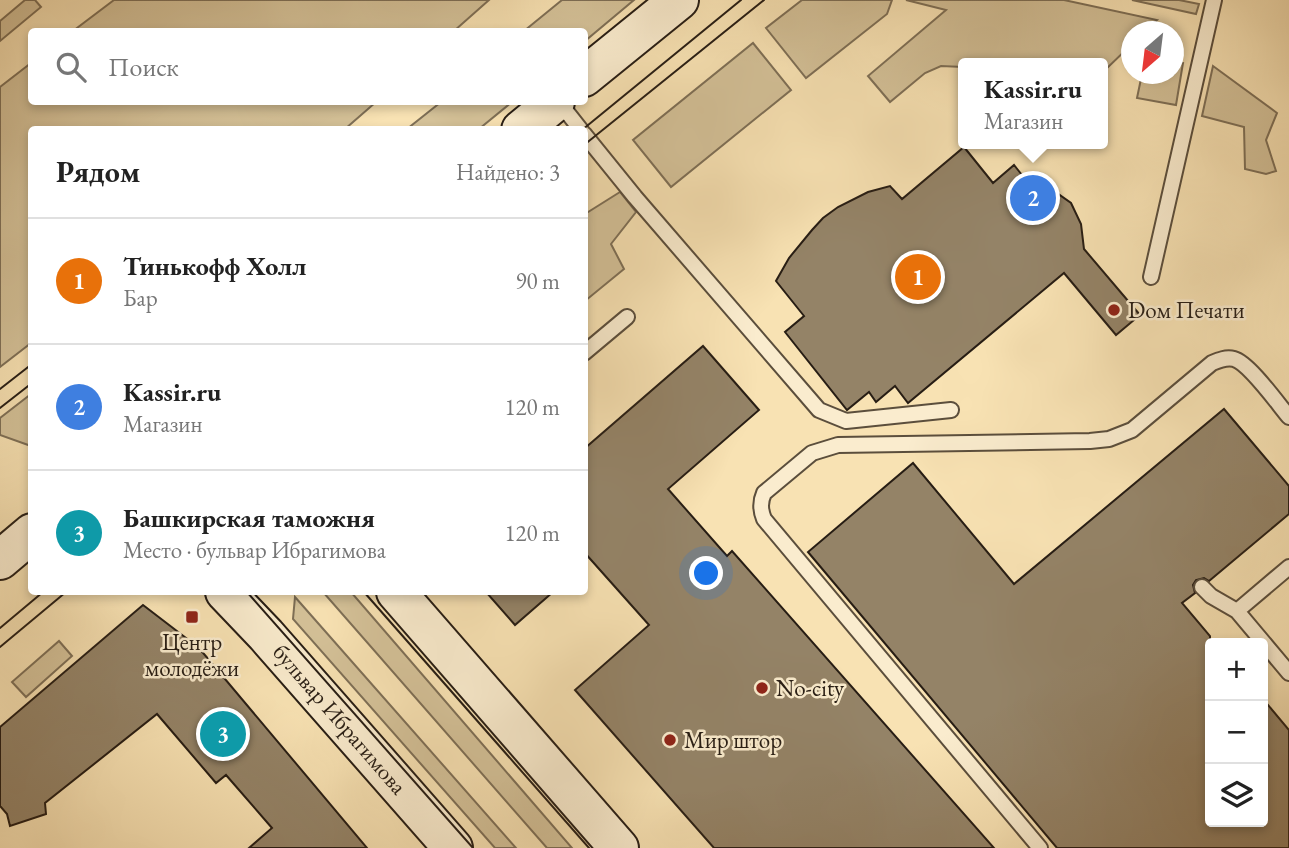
<!DOCTYPE html>
<html lang="ru">
<meta charset="utf-8">
<style>
body{margin:0;font-family:"EB Garamond",serif;background:#f6f6f6;color:#222}
.controls{position:absolute;right:21px;bottom:21px;display:grid;overflow:hidden;border-radius:7px;box-shadow:0 4px 10px #0003}
.controls button{width:63px;height:63px;display:grid;place-items:center;padding:0;border:0;border-bottom:2px solid #e0e0e0;background:#fff;color:#222;font:35px sans-serif}
.compass{position:absolute;left:1121px;top:21px;width:63px;height:63px;border-radius:50%;background:#fff;box-shadow:0 4px 10px #0003;rotate:208deg}
.you{position:absolute;left:707px;top:574px;width:24px;height:24px;margin:-18px;border:5px solid #fff;border-radius:50%;background:#1a73e8;box-shadow:0 0 0 10px #1a73e833}
.badge{display:grid;place-items:center;width:46px;height:46px;border-radius:50%;background:#7c3aed;color:#fff;font-size:23px;font-weight:700}
.pin{position:absolute;translate:-50% -50%;border:4px solid #fff;box-shadow:0 2px 7px #0006}
.popup{position:absolute;left:958px;top:58px;width:150px;height:91px;box-sizing:border-box;display:grid;place-content:center;border-radius:7px;background:#fff;filter:drop-shadow(0 2px 5px #0005);font-size:23px;white-space:nowrap;color:#767676}
.popup b{font-size:26px;color:#222}
.popup::after{content:'';position:absolute;left:50%;top:100%;margin-left:-14px;border:14px solid transparent;border-top-color:#fff}
.list{margin:0;padding:0;list-style:none}
h2{display:flex;justify-content:space-between;align-items:center;height:91px;margin:0;padding:0 28px;font-size:30px}
h2 small{font-size:23px;font-weight:400;color:#767676}
.list li{display:grid;grid-template-columns:46px 1fr auto;gap:21px;align-items:center;box-sizing:border-box;height:126px;padding:0 28px;border-top:2px solid #e0e0e0}
.list b{display:block;font-size:26px;white-space:nowrap}
.list p{margin:0;font-size:23px;white-space:nowrap;color:#767676}
.list em{font-size:23px;font-style:normal;color:#767676}
.icon{flex:none;width:38px;height:38px;fill:none;stroke:currentColor;stroke-width:2;stroke-linecap:round;stroke-linejoin:round}
.map{position:relative;flex:none;width:1289px;height:848px;overflow:hidden}
.search{position:absolute;background:#fff;box-shadow:0 4px 10px #0003;left:28px;top:28px;width:560px;height:77px;display:flex;align-items:center;gap:18px;box-sizing:border-box;padding:0 24px;border-radius:7px;color:#767676;font-size:26px}
.panel{position:absolute;background:#fff;box-shadow:0 4px 10px #0003;left:28px;top:126px;width:560px;height:469px;border-radius:7px}
.map>svg:first-child{display:block}
.green{fill:#d4c198;stroke:#7e6f56;stroke-width:2}
.building{fill:#948367;stroke:#271d14;stroke-width:2}
.lines{fill:none;stroke-linecap:round;stroke-linejoin:round}
.lane-casing{stroke:#5b4e3c;stroke-width:18}
.secondary-casing{stroke:#271d14;stroke-width:42}
.lane{stroke:#faecce;stroke-width:14}
.secondary{stroke:#faecce;stroke-width:38}
.tram{stroke:#271d14;stroke-width:2}
.poi-dot{fill:#8f2418;stroke:#faecce;stroke-width:2.5}
.labels{text-anchor:middle;dominant-baseline:central;stroke-width:5;stroke-linejoin:round;paint-order:stroke}
.poi-label{font-size:23px;fill:#271d14;stroke:#faecce;text-anchor:start}
.street-label{font-size:23px;fill:#271d14;stroke:#faecce}
</style>
<div class="map">
<svg width="1289" height="848" viewBox="0 0 1289 848">
<rect width="100%" height="100%" fill="#f8e2b3"/>
<filter id="stains"><feTurbulence type="fractalNoise" baseFrequency=".00286" numOctaves="4"/><feColorMatrix values="0 0 0 0 .2 0 0 0 0 .09 0 0 0 0 .02 0 0 0 .5 -.17"/></filter>
<radialGradient id="worn" r=".72"><stop offset=".6" stop-color="#630" stop-opacity="0"/><stop offset="1" stop-color="#630" stop-opacity=".3"/></radialGradient>
<path class="green" d="M25,0H35L41,7L0,41V21Z
M114,0H489L454,31H73Z
M562,0H634L585,41L584,32L524,31Z
M802,0H892L887,14L806,78L766,28Z
M906,0H1064L1157,20L1145,31L1132,32L1131,45L1103,72V63H963V67L941,66L925,73L890,102L868,76L946,10Z
M1132,0H1179L1199,4L1196,14Z
M753,43L791,90L671,187L633,140Z
M1174,61L1183,63L1176,105L1137,98L1142,74H1174Z
M31,63L32,102H376L345,129L32,130L31,343L0,367V87Z
M1213,66L1277,113L1266,140L1276,171L1266,174L1245,169L1244,127L1202,116Z
M441,102H512L479,129H407Z
M620,192L636,212L611,244L624,269L585,301V214Z
M31,394V446L0,435V418Z
M323,592H351L572,848H547Z
M295,597L516,848H495L293,619Z
M59,641L72,656L26,697L12,682Z"/>
<path class="building" d="M964,147L993,183L1014,165L1026,180L1054,191L1071,203L1081,224L1084,249L1140,315L1116,335L1064,273L908,403L895,386L876,402L869,392L847,410L785,332L804,316L776,281L789,258L812,230L823,218L838,207L868,192L890,186L902,199Z
M703,346L759,410L668,489L727,556L732,551L994,848H714L575,690L649,625L584,552V449Z
M1224,409L1289,486V514L1209,581L1204,578L1196,580L1193,585L1195,593L1182,603L1210,636V822H1263V699L1289,730V848H1057L808,552L913,463L1014,584Z
M486,592H553L515,625Z
M143,605L199,648L367,848H249L272,828L226,775L216,783L157,714L45,803L46,814L10,826L7,814L0,806V727Z"/>
<g class="lines">
<defs>
<path id="lane" d="M559,102L581,130
M584,134L635,197L819,410L846,421L951,410
M1151,277L1214,0
M584,353L627,317
M1289,567L1237,611L1289,673
M1202,587L1211,596L1237,611
M1040,848L764,519C760,509 760,502 764,493L812,453L838,445L1090,441L1109,439L1132,430L1212,363C1219,360 1226,357 1234,359C1249,363 1278,404 1289,417"/>
<path id="secondary" d="M584,77L679,0
M521,130L555,102
M0,560L32,533
M225,592L266,635L453,848
M396,592L619,848"/>
</defs>
<use href="#lane" class="lane-casing"/>
<use href="#secondary" class="secondary-casing"/>
<use href="#lane" class="lane"/>
<use href="#secondary" class="secondary"/>
<path class="tram" d="M582,130L741,0
M584,145L764,0
M0,389L32,364
M0,408L32,383
M247,592L473,848
M364,592L589,848
M0,628L43,592
M0,647L66,592"/>
</g>
<g class="poi-dot">
<circle cx="1114" cy="310" r="7"/>
<rect x="185" y="610" width="14" height="14" rx="3.5"/>
<circle cx="762" cy="688" r="7"/>
<circle cx="670" cy="740" r="7"/>
</g>
<g class="labels">
<g class="poi-label">
<text x="1128" y="310">Dом Печати</text>
<text x="192" y="642" text-anchor="middle">Центр<tspan x="192" dy="26">молодёжи</tspan></text>
<text x="776" y="688">No-city</text>
<text x="684" y="740">Мир штор</text>
</g>
<g class="street-label">
<text transform="translate(340 719) rotate(49)">бульвар Ибрагимова</text>
</g>
</g>
<rect width="100%" height="100%" filter="url(#stains)"/>
<rect width="100%" height="100%" fill="url(#worn)"/>
</svg>
<div class="controls">
<button>+</button>
<button>−</button>
<button><svg class="icon" aria-label="layers" viewBox="0 0 24 24"><path d="M12 4l9 5-9 5-9-5zM3 14l9 5 9-5"/></svg></button>
</div>
<svg class="compass" viewBox="-18 -18 36 36"><path d="M0-13l5 13h-10z" fill="#e53935"/><path d="M0 13l5-13h-10z" fill="#767676"/></svg>
<div class="you"></div>
<div class="pin badge" style="left:918px;top:277px;background:#e8710a">1</div>
<div class="pin badge" style="left:1033px;top:198px;background:#3f7fe0">2</div>
<div class="popup"><b>Kassir.ru</b>Магазин</div>
<div class="pin badge" style="left:223px;top:734px;background:#0f9aa8">3</div>
<div class="search"><svg class="icon" aria-label="search" viewBox="0 0 24 24"><circle cx="10" cy="10" r="6"/><path d="M15 15l6 6"/></svg>Поиск</div>
<section class="panel">
<h2>Рядом<small>Найдено: 3</small></h2>
<ul class="list">
<li><span class="badge" style="background:#e8710a">1</span><div><b>Тинькофф Холл</b><p>Бар</p></div><em>90 m</em></li>
<li><span class="badge" style="background:#3f7fe0">2</span><div><b>Kassir.ru</b><p>Магазин</p></div><em>120 m</em></li>
<li><span class="badge" style="background:#0f9aa8">3</span><div><b>Башкирская таможня</b><p>Место · бульвар Ибрагимова</p></div><em>120 m</em></li>
</ul>
</section>
</div>
